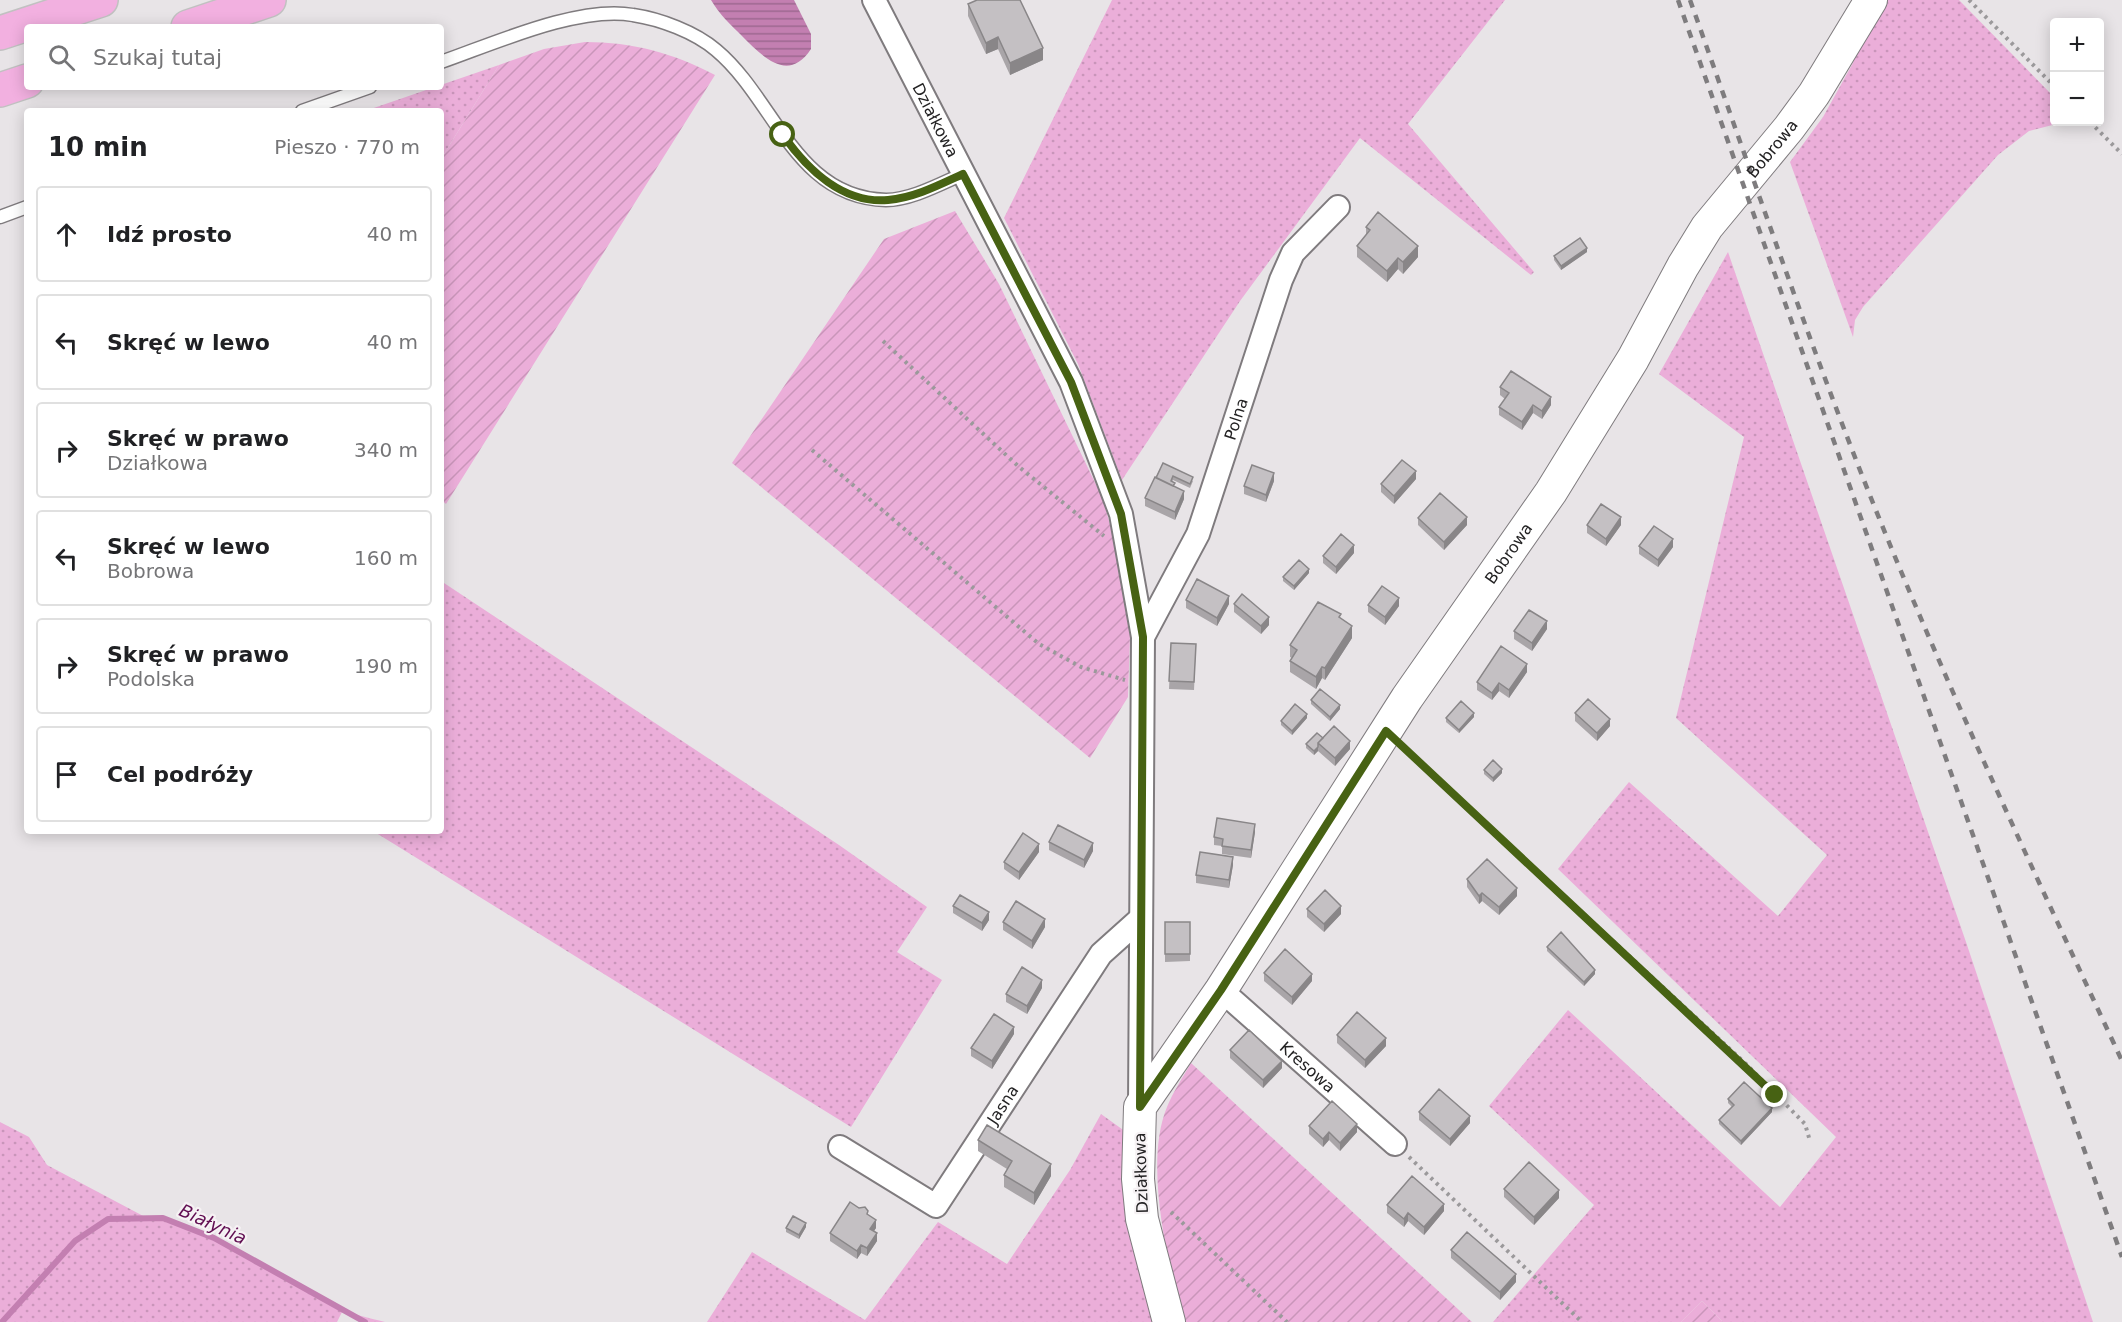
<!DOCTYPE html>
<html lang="pl">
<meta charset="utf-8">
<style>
body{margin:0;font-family:"DejaVu Sans",sans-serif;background:#f2f2f2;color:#202124}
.controls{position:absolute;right:18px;top:18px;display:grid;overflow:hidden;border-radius:6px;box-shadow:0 3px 15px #0003}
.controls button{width:54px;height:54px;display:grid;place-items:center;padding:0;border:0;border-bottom:2px solid #e0e0e0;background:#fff;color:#202124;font:30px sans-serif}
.stop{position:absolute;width:18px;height:18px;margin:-14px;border:4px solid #476213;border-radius:50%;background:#fff}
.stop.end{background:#476213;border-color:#fff;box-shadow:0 2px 6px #0008}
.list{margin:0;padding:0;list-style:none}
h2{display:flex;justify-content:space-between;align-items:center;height:78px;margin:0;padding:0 24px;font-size:26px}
h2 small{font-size:20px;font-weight:400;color:#757577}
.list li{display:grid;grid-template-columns:39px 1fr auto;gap:18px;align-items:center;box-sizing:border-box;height:96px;margin:0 12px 12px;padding:0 12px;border:2px solid #e0e0e0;border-radius:6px}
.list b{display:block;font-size:22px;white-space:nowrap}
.list p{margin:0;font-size:20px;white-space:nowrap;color:#757577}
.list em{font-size:20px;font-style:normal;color:#757577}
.icon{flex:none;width:33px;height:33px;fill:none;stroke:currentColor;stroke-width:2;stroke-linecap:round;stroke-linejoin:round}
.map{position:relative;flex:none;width:2122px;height:1322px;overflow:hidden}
.search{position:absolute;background:#fff;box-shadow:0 3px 15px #0003;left:24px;top:24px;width:420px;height:66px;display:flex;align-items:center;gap:15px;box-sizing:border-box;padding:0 21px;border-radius:6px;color:#757577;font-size:22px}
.panel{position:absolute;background:#fff;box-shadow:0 3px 15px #0003;left:24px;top:108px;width:420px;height:726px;border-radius:6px}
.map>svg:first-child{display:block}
.grass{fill:url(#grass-dots)}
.garden{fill:url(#garden-furrows)}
.water{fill:url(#water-rules)}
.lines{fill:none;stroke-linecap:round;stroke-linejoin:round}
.stream{stroke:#c37fb1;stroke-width:6}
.lane-casing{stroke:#7f7b7e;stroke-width:15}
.street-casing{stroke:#7f7b7e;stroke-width:26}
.secondary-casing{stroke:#7f7b7e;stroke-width:34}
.highway-casing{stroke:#c1c1c1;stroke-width:36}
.path{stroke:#9b999b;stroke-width:4;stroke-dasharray:3 4.5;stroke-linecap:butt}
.lane{stroke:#fff;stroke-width:12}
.street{stroke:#fff;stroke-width:22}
.secondary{stroke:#fff;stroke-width:32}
.highway{stroke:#f2b0e0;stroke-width:33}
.rail{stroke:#7e7c7e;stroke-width:4.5;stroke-dasharray:8 8;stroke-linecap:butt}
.wall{fill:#a9a5a8}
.shaded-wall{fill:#898688}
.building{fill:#c4c0c3;stroke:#898688;stroke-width:1.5}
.route{stroke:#476213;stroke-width:8}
.labels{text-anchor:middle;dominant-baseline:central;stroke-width:4.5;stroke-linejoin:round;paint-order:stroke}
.street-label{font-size:16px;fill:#232223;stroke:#f6f2f4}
.water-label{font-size:18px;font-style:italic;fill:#610e52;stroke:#f6f2f4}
</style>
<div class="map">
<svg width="2122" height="1322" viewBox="0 0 2122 1322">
<defs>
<pattern id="grass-dots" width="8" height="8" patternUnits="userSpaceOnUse" patternTransform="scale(1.5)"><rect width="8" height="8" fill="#ebaed9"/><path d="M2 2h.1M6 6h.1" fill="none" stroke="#c995ba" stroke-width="1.8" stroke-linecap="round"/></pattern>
<pattern id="garden-furrows" width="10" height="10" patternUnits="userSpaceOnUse" patternTransform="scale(1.5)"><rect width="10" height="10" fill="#ebaed9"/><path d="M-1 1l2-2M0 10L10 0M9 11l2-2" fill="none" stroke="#c995ba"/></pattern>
<pattern id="water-rules" width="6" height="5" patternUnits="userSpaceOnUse" patternTransform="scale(1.5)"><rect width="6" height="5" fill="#c37fb1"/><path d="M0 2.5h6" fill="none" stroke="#9e6890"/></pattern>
</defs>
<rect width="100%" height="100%" fill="#e8e4e7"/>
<path class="grass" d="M1112,0H1505L1408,124L1534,272L1531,275L1360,138L1240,301L1122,480L1078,364L1004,218Z
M1884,0H1959L2054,97V122H2064L2029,131L1998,155L1863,307L1855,320L1853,337L1790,162L1823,117L1853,63L1857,44Z
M499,65L441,159V111H365Z
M1728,252L1966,942L2093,1322H1723L1702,1301L1681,1322H1493L1594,1205L1489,1106L1568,1010L1780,1207L1836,1137L1558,869L1629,782L1778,916L1827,855L1676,718L1744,437L1659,374Z
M441,581L839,845L927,907L897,952L942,980L851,1127L373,831H441Z
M1101,1114L1126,1132L1128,1223L1153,1322H707L752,1252L865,1320L938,1222L1007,1264L1070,1170Z
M0,1122L29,1137L47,1165L147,1218C198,1217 292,1284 341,1309C354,1315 370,1318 385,1322H365L343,1310L337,1322H0Z"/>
<path class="garden" d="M585,42C633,42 673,53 715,75L446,504L441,500V159L499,65L544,49Z
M955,211L999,284L1103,499L1123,573L1130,635L1128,697L1090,758L732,463L884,239Z
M1191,1063L1472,1322H1182C1169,1263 1143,1165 1167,1107C1173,1092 1183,1077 1191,1063Z
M1702,1301L1723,1322H1681Z"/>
<path class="water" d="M711,0H794L811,34V49C788,84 762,56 742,36C731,25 719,14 711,0Z"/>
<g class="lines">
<path class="stream" d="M2,1322L75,1241L108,1219L163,1218L214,1238L365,1322"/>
<defs>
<path id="lane" d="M441,62C493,44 579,5 633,15C660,19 695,32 716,50C775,99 795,198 886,200C911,200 940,184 963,174
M302,111L370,87
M0,217L27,207"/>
<g id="street">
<path id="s1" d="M874,0L1071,382L1121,514L1143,637L1140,1107"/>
<path id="s2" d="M1143,637L1198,534L1281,280L1293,253L1338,207"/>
<path id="s3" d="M1221,990L1395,1144"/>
<path id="s4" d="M840,1147L936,1206L1101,954L1140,919"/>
</g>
<g id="secondary">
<path id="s5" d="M1169,1322L1142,1219L1138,1179L1140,1107L1221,990L1407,698L1551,492L1633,359L1683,266L1707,227L1789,128L1814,94L1871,0"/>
</g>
<path id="highway" d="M188,27L269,0
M0,33L101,0
M0,90L27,81"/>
</defs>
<use href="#lane" class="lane-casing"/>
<use href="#street" class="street-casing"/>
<use href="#secondary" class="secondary-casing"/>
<use href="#highway" class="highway-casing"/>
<path class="path" d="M1969,0L2054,86
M2090,122L2122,154
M883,341L1018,466L1104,536
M812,450L1039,644L1081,667L1125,680
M1403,747L1746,1064L1805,1124L1810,1141
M1409,1157L1582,1322
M1171,1212L1287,1322"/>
<use href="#lane" class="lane"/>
<use href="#street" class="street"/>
<use href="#secondary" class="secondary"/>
<use href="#highway" class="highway"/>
<path class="rail" d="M1678,0L2122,1257
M1690,0C1750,168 1807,338 1873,503C1949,692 2036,876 2122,1061"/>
</g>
<path class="wall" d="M968,4L1043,60L1010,75L998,49L986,54L968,16Z
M1366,227L1418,257L1403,274L1398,269L1387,282L1357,257V246L1366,236Z
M1587,252L1561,270L1554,260V256Z
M1500,387L1551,405L1542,419L1533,413L1522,430L1499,415V407L1505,399L1500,395Z
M1163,463L1193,481L1190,488L1173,480L1172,482L1175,487L1184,499L1175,520L1145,506V498Z
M1416,479L1394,504L1381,492V484Z
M1274,481L1266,502L1244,494V486Z
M1418,518L1467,525L1444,550L1418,525Z
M1587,525H1621L1606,546L1587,533Z
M1639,546L1673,547L1658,567L1639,554Z
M1354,553L1336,574L1323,563V556Z
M1309,573L1294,590L1283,581V577Z
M1186,600L1229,604L1217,626L1186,608Z
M1234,604L1269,625L1261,634L1234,612Z
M1368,605L1399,606L1385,625L1368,612Z
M1341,619L1352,638L1325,680L1322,678L1316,689L1290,672V661L1292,658L1290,657V645Z
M1547,629L1532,651L1514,639V631Z
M1171,643L1196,644L1194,690L1169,689Z
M1527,672L1509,698L1499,691L1492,700L1477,690V682Z
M1311,700L1340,709L1330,721L1311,704Z
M1575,713L1610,726L1597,741L1575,721Z
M1474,717L1459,733L1446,722V718Z
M1307,718L1292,735L1281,725V721Z
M1323,738L1350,749L1335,766L1318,751L1314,755L1306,748V744Z
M1484,770L1502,773L1493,782L1484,774Z
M1255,832L1251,858L1222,854V846L1214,845V837Z
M1049,842L1093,851L1084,868L1049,850Z
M1039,852L1019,880L1004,869V862Z
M1233,865L1229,888L1196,883V875Z
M1467,879L1517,896L1499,915L1482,901L1479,904L1467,887Z
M953,906L989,920L982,931L953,913Z
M1307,909L1341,914L1324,932L1307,917Z
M1003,922L1045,927L1032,949L1003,930Z
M1165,922H1190V961L1165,962Z
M1547,947L1595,974L1584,986L1547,951Z
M1264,973L1312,981L1292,1005L1264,981Z
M1042,988L1027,1014L1006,1002V994Z
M1014,1034L992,1069L971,1056V1048Z
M1337,1035L1386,1046L1365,1068L1337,1043Z
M1230,1050L1282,1068L1263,1088L1230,1058Z
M1728,1099L1772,1112L1741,1145L1719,1124V1120L1732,1107L1728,1103Z
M1419,1112L1470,1123L1450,1146L1419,1120Z
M1309,1126L1357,1132L1340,1151L1329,1140L1323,1147L1309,1134Z
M978,1140L1051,1176L1034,1205L1004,1187V1175L1007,1169L978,1151Z
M1504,1189L1559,1198L1534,1225L1504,1197Z
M1387,1205L1444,1211L1424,1235L1408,1221L1404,1227L1387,1213Z
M868,1215L876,1228L874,1231L877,1241L867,1256L861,1253L857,1259L830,1241V1233Z
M806,1227L799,1239L786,1232V1228Z
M1451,1250L1516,1282L1500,1300L1451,1258Z"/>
<path class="shaded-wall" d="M998,37V49L986,54V43Z
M1043,48V60L1010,75V63Z
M1418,246V257L1403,274V262Z
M1587,248V252L1561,270V266Z
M1398,258V269L1387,282V271Z
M1551,397V405L1542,419V411Z
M1533,405V413L1522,430V422Z
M1416,471V479L1394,504V496Z
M1274,473V481L1266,502V495Z
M1184,491V499L1175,520V512Z
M1467,517V525L1444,550V542Z
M1621,517V525L1606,546V539Z
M1673,539V547L1658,567V560Z
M1354,545V553L1336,574V567Z
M1309,569V573L1294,590V586Z
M1229,596V604L1217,626V618Z
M1399,598V606L1385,625V617Z
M1269,617V625L1261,634V626Z
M1547,621V629L1532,651V643Z
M1352,626V638L1325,680V668Z
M1527,664V672L1509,698V690Z
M1322,667V678L1316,689V677Z
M1499,683V691L1492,700V693Z
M1340,705V709L1330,721V717Z
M1474,713V717L1459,733V730Z
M1307,714V718L1292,735V731Z
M1610,719V726L1597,741V733Z
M1350,741V749L1335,766V758Z
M1318,747V751L1314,755V751Z
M1502,769V773L1493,782V778Z
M1255,824V832L1251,858V850Z
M1093,843V851L1084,868V860Z
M1039,844V852L1019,880V872Z
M1233,857V865L1229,888V880Z
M1517,888V896L1499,915V907Z
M1482,893V901L1479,904V896Z
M1341,906V914L1324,932V924Z
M989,912V920L982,931V923Z
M1045,919V927L1032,949V941Z
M1595,970V974L1584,986V982Z
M1312,974V981L1292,1005V997Z
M1042,980V988L1027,1014V1006Z
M1014,1027V1034L992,1069V1061Z
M1386,1038V1046L1365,1068V1060Z
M1282,1061V1068L1263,1088V1080Z
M1772,1108V1112L1741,1145V1141Z
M1470,1116V1123L1450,1146V1139Z
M1357,1124V1132L1340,1151V1143Z
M1329,1132V1140L1323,1147V1139Z
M1051,1164V1176L1034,1205V1193Z
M1559,1190V1198L1534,1225V1217Z
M1444,1204V1211L1424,1235V1227Z
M1408,1213V1221L1404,1227V1219Z
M876,1220V1228L870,1237V1229Z
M806,1223V1227L799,1239V1235Z
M877,1233V1241L867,1256V1248Z
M861,1245V1253L857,1259V1251Z
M1516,1274V1282L1500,1300V1292Z"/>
<path class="building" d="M977,0H1020L1043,48L1010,63L998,37L986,43L968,4Z
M1378,212L1418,246L1403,262L1398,258L1387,271L1357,246L1370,230L1366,227Z
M1580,238L1587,248L1561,266L1554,256Z
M1511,371L1551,397L1542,411L1533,405L1522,422L1499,407L1509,393L1500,387Z
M1402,460L1416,471L1394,496L1381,484Z
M1163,463L1193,477L1190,484L1173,476L1171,481L1175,483L1173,486L1156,478Z
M1252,465L1274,473L1266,495L1244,486Z
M1155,477L1184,491L1175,512L1145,498Z
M1440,493L1467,517L1444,542L1418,518Z
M1601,504L1621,517L1606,539L1587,525Z
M1654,526L1673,539L1658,560L1639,546Z
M1341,534L1354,545L1336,567L1323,556Z
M1299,560L1309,569L1294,586L1283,577Z
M1197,579L1229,596L1217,618L1186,600Z
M1382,586L1399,598L1385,617L1368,605Z
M1242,594L1269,617L1261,626L1234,604Z
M1318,602L1341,614L1339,617L1352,626L1325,668L1322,667L1316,677L1290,661L1297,650L1290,645Z
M1529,610L1547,621L1532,643L1514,631Z
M1171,643L1196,644L1194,682L1169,681Z
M1501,646L1527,664L1509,690L1499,683L1492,693L1477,682Z
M1320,689L1340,705L1330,717L1311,700Z
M1588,699L1610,719L1597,733L1575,713Z
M1461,701L1474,713L1459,730L1446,718Z
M1295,704L1307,714L1292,731L1281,721Z
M1334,726L1350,741L1335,758L1318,743Z
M1317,733L1323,738L1318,743V747L1314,751L1306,744Z
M1493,760L1502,769L1493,778L1484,770Z
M1217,818L1255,824L1251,850L1222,846L1223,839L1214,837Z
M1058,825L1093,843L1084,860L1049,842Z
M1023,833L1039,844L1019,872L1004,862Z
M1200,852L1233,857L1229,880L1196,875Z
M1487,859L1517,888L1499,907L1482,893L1479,896L1467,879Z
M1325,890L1341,906L1324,924L1307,909Z
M960,895L989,912L982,923L953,906Z
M1016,901L1045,919L1032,941L1003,922Z
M1165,922H1190V954H1165Z
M1561,932L1595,970L1584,982L1547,947Z
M1285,949L1312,974L1292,997L1264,973Z
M1022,967L1042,980L1027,1006L1006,994Z
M1357,1012L1386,1038L1365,1060L1337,1035Z
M994,1014L1014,1027L992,1061L971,1048Z
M1249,1030L1282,1061L1263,1080L1230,1050Z
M1744,1082L1772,1108L1741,1141L1719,1120L1734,1105L1728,1099Z
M1439,1089L1470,1116L1450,1139L1419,1112Z
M1332,1101L1357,1124L1340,1143L1329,1132L1323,1139L1309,1126Z
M987,1125L1051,1164L1034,1193L1004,1175L1012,1161L978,1140Z
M1529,1162L1559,1190L1534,1217L1504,1189Z
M1412,1176L1444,1204L1424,1227L1408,1213L1404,1219L1387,1205Z
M850,1202L859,1208L865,1207L868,1211L867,1214L876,1220L870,1229L877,1233L867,1248L861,1245L857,1251L830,1233Z
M793,1216L806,1223L799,1235L786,1228Z
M1467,1232L1516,1274L1500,1292L1451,1250Z"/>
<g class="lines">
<path class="route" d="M783,135C807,169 843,204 888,200C914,198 939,185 963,174L1071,382L1121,514L1143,637L1140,1107L1221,990L1386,731L1775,1095"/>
</g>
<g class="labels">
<g class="street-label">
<text stroke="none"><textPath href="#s1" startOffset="135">Działkowa</textPath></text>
<text stroke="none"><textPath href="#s5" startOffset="1368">Bobrowa</textPath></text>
<text stroke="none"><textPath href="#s2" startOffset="238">Polna</textPath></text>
<text stroke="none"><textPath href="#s5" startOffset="884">Bobrowa</textPath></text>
<text stroke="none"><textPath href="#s3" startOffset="116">Kresowa</textPath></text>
<text stroke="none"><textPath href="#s4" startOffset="234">Jasna</textPath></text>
<text transform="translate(1141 1173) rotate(-92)">Działkowa</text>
</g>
<g class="water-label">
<text transform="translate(213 1224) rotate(25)">Białynia</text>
</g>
</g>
</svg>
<div class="controls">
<button>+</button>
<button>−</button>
</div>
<div class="stop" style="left:783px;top:135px"></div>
<div class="stop end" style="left:1775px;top:1095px"></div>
<div class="search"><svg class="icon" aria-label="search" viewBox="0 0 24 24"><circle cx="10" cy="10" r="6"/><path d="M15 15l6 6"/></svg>Szukaj tutaj</div>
<section class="panel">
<h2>10 min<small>Pieszo · 770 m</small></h2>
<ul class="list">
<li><svg class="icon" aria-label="ahead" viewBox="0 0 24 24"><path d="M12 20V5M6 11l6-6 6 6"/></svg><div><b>Idź prosto</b></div><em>40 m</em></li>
<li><svg class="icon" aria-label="left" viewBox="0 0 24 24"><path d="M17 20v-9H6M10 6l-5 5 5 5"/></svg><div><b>Skręć w lewo</b></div><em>40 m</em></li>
<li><svg class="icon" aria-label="right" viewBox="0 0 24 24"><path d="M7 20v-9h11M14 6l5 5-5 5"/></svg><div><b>Skręć w prawo</b><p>Działkowa</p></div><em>340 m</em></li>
<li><svg class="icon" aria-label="left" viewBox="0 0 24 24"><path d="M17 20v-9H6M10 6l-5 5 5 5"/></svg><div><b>Skręć w lewo</b><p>Bobrowa</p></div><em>160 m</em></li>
<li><svg class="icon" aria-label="right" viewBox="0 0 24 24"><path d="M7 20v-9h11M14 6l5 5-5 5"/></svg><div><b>Skręć w prawo</b><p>Podolska</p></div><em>190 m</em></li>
<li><svg class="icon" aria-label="arrive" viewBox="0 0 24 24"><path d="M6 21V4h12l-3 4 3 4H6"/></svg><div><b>Cel podróży</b></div></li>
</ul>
</section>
</div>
